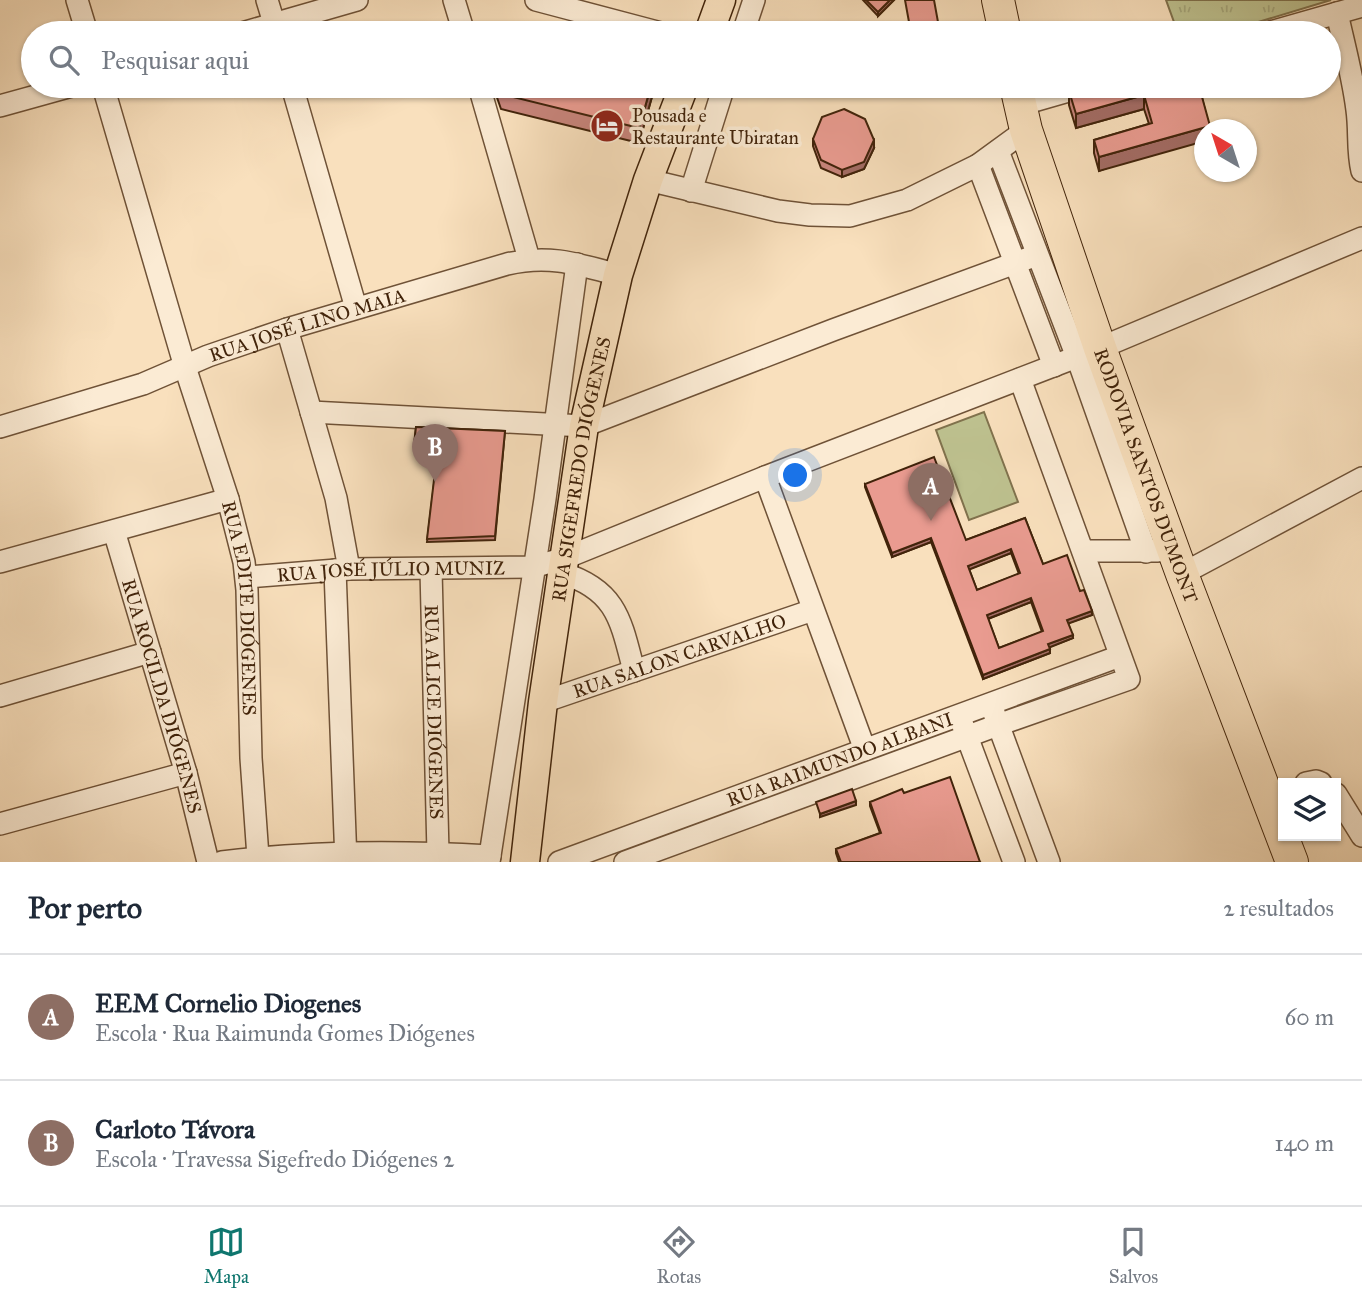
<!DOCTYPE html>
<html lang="pt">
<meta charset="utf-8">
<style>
body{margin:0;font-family:"IM FELL Great Primer",serif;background:#f2f2f3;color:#1f2937}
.controls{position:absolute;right:21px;bottom:21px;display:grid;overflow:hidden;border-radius:0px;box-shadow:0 2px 5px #0004}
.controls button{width:63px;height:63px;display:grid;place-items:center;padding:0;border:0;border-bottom:2px solid #e0e1e3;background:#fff;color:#1f2937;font:35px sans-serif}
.compass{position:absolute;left:1194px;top:119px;width:63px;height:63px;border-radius:50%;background:#fff;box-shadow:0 2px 5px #0004;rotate:321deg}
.you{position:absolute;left:796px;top:476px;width:24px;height:24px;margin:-18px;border:5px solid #fff;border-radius:50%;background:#1a73e8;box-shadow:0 0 0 10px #1a73e833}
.badge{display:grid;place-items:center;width:46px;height:46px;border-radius:50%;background:#0f766e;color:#fff;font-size:23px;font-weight:700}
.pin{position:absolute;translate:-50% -58px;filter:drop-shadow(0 2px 4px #0008)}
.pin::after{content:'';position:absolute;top:37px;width:24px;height:21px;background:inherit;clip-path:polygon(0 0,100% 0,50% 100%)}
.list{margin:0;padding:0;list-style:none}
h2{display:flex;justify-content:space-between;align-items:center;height:91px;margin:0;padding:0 28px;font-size:30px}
h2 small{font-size:23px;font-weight:400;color:#747a83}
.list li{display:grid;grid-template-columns:46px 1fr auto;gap:21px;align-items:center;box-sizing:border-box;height:126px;padding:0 28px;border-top:2px solid #e0e1e3}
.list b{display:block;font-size:26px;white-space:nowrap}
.list p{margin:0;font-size:23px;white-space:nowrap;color:#747a83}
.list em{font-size:23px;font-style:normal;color:#747a83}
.icon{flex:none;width:38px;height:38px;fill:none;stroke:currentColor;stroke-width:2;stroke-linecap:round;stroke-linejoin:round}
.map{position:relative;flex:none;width:1362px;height:862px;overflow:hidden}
.search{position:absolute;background:#fff;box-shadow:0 2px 5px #0004;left:21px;right:21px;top:21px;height:77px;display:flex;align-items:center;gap:18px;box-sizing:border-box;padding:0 24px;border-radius:38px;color:#747a83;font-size:26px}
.sheet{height:343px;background:#fff}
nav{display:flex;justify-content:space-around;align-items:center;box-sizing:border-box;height:98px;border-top:2px solid #e0e1e3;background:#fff;font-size:19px;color:#747a83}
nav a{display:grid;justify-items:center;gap:4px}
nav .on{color:#0f766e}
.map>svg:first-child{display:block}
.grass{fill:url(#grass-tufts);stroke:#80724d;stroke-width:2}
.pitch{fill:#bec290;stroke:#80724d;stroke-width:2}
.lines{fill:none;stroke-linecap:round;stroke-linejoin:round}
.minor-casing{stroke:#6f5237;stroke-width:24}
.major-casing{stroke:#41230a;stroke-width:31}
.highway-casing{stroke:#41230a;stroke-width:34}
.minor{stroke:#fbebd4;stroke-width:21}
.major{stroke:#f9e0bd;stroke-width:28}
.highway{stroke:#f9e0bd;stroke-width:32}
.wall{fill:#c8857c;stroke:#41230a;stroke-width:2;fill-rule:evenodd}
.shaded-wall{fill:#a36c65;stroke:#41230a;stroke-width:2}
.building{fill:#e99b90;stroke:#41230a;stroke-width:2;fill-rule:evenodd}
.labels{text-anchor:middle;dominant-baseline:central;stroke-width:7;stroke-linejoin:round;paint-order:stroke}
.poi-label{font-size:19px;fill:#41230a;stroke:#fbebd4;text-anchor:start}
.street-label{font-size:19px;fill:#41230a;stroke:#fbebd4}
</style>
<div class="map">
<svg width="1362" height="862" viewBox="0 0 1362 862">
<defs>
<pattern id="grass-tufts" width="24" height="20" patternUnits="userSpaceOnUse" patternTransform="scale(1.75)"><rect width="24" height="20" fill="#bec290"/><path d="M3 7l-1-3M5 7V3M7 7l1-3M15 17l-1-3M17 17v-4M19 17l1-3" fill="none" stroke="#a4a67b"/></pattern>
</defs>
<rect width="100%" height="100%" fill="#f9e0bd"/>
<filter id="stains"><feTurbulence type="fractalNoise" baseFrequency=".00286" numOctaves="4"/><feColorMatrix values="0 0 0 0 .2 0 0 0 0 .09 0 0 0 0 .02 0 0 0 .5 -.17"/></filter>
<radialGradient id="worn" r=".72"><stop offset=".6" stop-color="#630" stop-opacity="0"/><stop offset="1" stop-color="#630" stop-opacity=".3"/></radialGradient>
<path class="grass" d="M1166,0H1331L1222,33H1178Z"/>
<path class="pitch" d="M984,412L1018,502L969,520L936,430Z"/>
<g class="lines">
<defs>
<g id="minor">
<path d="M77,0L87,33"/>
<path d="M267,0L277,33"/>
<path d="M454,0L464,33"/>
<path d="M536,0L661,33"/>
<path d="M1337,13C1344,45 1353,77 1357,110C1360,131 1357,150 1362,171"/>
<path d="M242,33L357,0"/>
<path d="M743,33L754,0"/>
<path d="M1267,33L1362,6"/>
<path id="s1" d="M103,86L185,367L228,499L244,562L247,590L251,758L258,857"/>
<path d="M292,86L356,308"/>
<path d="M479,86L529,259"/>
<path d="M1020,105L1086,86"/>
<path d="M0,106L72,86"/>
<path d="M998,151L1077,357L1146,552"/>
<path d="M978,165L1054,366"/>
<path d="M648,180L778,211L810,215L850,216L907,200L978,165L1026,130"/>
<path d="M691,191L724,86"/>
<path d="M287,329L336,498L349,569"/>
<path d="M311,412L584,426L833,330L1037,255"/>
<path id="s2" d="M0,427L143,384L208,356L287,329L507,264C549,254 578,264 618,275"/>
<path d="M765,477L865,750"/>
<path id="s3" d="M114,531L186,773L208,862"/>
<path d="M1083,551H1158"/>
<path d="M0,562L228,499"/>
<path d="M335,570L346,862"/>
<path id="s4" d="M431,570L438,853"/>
<path d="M562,573C617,590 621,621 634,671"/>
<path d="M1182,574L1362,478"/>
<path id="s5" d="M247,577L349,569L533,567L565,558L765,477L1100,348L1362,238"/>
<path d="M0,696L150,652"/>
<path id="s6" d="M543,702L813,610"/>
<path d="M994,713L1049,862"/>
<path d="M962,723L1014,862"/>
<path d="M1306,783L1316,781L1321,783"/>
<path d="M1336,794L1362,836"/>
<path d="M0,824L186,773"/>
<path d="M222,862C308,851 404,851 490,856"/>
<path d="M489,862L545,499L577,264"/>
<path id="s7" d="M559,862L1120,656"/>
<path d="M625,862L998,725L1129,679L1020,379"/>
</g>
<g id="major">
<path d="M709,33L721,0"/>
<path id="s8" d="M525,862L543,702L584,426L618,275L648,180L684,86"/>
</g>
<g id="highway">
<path d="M998,0L1005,33"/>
<path id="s9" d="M1016,86L1026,130L1100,348L1182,574L1292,862"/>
</g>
</defs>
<use href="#minor" class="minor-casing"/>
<use href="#major" class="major-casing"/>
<use href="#highway" class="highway-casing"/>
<use href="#minor" class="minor"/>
<use href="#major" class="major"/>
<use href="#highway" class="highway"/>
</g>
<path class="wall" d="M863,0H894L878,16Z
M493,86H653V93L639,143L501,109Z
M1199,86L1210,130L1099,171L1094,153V140L1149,124L1144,109L1076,128L1069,105V91Z
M813,139L874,148L864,169L842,177L821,168L813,146Z
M416,427L505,431L495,540L427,542L438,450L414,448Z
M865,484L966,540L1025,518L1043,564L1080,591L1092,615L1068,623L1073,638L1049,647L1050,653L983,679L931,542L892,557L865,487ZM1011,553L1019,574L977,590L969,569ZM1031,602L1042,632L999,648L988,619Z
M904,793L980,862H839L836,853V849L880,833L870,806V802Z"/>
<path class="shaded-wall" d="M890,0H894L878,16V12Z
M651,86H653V93L639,143V128Z
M1144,95V109L1076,128V114Z
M1210,126V130H1205V141L1099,171V157Z
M874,140V148L864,169L842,177V170Z
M931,538V542L892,557V553Z
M1011,549V553L968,570V566Z
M1031,598V602L987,619V615Z
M1092,611V615L1067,624V620Z
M1073,635V638L1048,648V644Z
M1050,649V653L983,679V675Z
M856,801V805L820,817V814Z"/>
<path class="building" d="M866,0H890L878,12Z
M905,0H934L940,33H911Z
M498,86H651L639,128L501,94Z
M1087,86H1199L1210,126L1099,157L1094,140L1152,123L1144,95L1076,114L1069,91Z
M844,109L865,119L874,140L864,162L842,170L821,160L813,139L822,117Z
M416,427L505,431L495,536L427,539L438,446L414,444Z
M934,457L966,540L1025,518L1043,564L1067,555L1080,591L1084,590L1092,611L1067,620L1073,635L1048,644L1050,649L983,675L931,538L892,553L865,484ZM1011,549L1020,573L977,590L968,566ZM1031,598L1043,631L999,648L987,615Z
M950,777L980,862H841L836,849L881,833L870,802L902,789L904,793Z
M852,789L856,801L820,814L816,802Z"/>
<defs>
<symbol id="hotel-disc" viewBox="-11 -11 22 22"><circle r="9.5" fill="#8f2418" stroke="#fbebd4"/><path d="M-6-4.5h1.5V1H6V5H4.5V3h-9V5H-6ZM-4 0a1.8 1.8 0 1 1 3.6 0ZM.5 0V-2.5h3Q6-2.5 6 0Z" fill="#fff"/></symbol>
</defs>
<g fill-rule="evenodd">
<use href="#hotel-disc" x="588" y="107" width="38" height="38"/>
</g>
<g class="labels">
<g class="poi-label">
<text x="632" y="115">Pousada e<tspan x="632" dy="22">Restaurante Ubiratan</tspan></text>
</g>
<g class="street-label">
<text stroke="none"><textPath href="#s2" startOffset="324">RUA JOSÉ LINO MAIA</textPath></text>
<text stroke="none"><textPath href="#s8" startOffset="397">RUA SIGEFREDO DIÓGENES</textPath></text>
<text stroke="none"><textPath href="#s9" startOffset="411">RODOVIA SANTOS DUMONT</textPath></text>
<text stroke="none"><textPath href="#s5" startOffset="144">RUA JOSÉ JÚLIO MUNIZ</textPath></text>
<text stroke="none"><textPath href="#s1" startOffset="542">RUA EDITE DIÓGENES</textPath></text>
<text stroke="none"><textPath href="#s6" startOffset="144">RUA SALON CARVALHO</textPath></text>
<text stroke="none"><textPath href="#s3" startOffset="172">RUA ROCILDA DIÓGENES</textPath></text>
<text stroke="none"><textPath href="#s4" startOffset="142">RUA ALICE DIÓGENES</textPath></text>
<text stroke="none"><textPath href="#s7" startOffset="299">RUA RAIMUNDO ALBANI</textPath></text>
</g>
</g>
<rect width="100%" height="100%" filter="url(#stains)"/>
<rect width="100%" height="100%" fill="url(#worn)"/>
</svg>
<div class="controls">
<button><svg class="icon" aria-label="layers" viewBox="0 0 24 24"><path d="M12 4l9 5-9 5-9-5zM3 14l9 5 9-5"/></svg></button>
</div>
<svg class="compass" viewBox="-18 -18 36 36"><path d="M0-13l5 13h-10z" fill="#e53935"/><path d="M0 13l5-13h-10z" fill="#747a83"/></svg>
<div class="you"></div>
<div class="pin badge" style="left:931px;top:521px;background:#8d6e63">A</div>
<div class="pin badge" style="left:435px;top:482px;background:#8d6e63">B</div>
<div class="search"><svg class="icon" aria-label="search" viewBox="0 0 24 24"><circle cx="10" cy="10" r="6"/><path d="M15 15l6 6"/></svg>Pesquisar aqui</div>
</div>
<section class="sheet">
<h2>Por perto<small>2 resultados</small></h2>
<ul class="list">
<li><span class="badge" style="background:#8d6e63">A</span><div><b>EEM Cornelio Diogenes</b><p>Escola · Rua Raimunda Gomes Diógenes</p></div><em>60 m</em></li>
<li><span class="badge" style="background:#8d6e63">B</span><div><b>Carloto Távora</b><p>Escola · Travessa Sigefredo Diógenes 2</p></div><em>140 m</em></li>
</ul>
</section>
<nav>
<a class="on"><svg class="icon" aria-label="map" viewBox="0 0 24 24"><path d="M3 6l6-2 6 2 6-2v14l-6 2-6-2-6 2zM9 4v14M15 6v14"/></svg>Mapa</a>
<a><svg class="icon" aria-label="directions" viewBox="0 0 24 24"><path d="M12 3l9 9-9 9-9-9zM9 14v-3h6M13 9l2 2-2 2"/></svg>Rotas</a>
<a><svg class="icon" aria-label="saved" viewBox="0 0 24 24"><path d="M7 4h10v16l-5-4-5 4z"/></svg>Salvos</a>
</nav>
